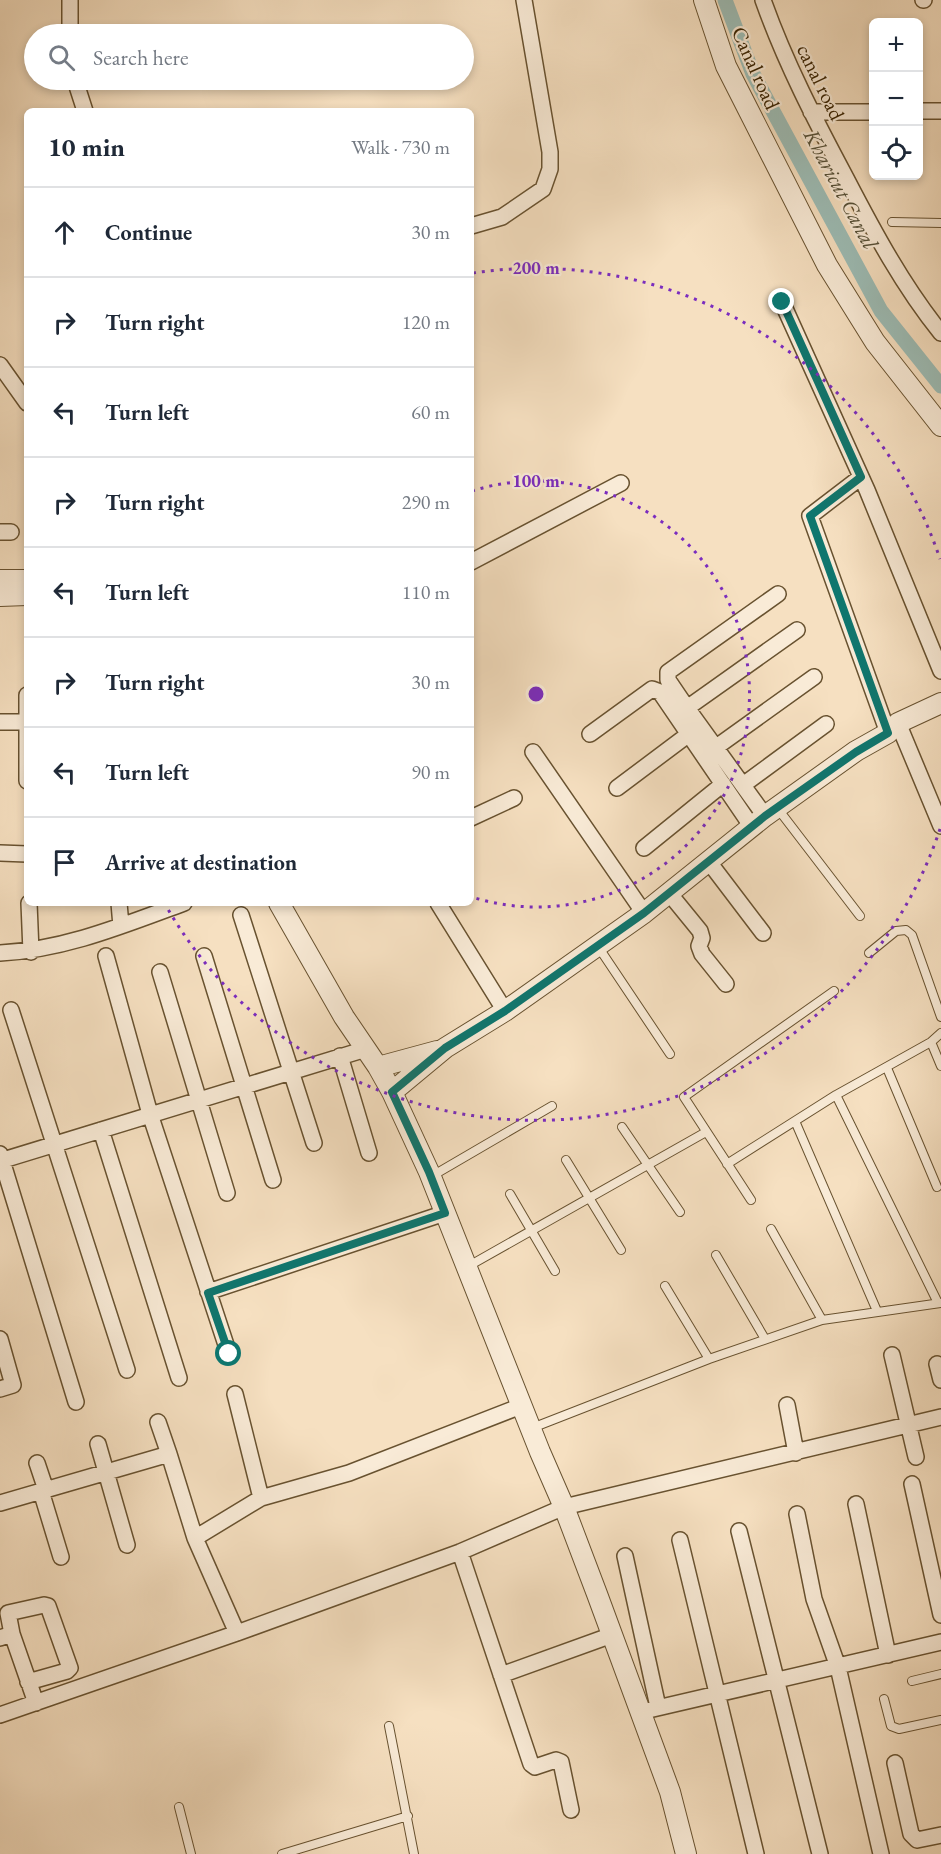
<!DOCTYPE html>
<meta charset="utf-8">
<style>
body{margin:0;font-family:"EB Garamond",serif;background:#f6f6f7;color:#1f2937}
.controls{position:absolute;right:18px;top:18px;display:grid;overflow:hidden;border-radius:9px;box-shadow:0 3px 9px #0003}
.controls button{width:54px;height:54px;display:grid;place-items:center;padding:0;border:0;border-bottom:2px solid #e0e1e3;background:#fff;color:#1f2937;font:30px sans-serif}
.stop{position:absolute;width:18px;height:18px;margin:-14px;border:4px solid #0f766e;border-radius:50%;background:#fff}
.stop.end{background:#0f766e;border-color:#fff;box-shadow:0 2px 6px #0008}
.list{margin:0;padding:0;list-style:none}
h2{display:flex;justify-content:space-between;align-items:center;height:78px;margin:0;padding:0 24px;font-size:26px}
h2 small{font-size:20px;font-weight:400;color:#747a83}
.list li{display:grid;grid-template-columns:39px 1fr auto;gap:18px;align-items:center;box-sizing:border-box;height:90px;padding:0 24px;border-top:2px solid #e0e1e3}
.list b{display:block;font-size:22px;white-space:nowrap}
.list em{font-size:20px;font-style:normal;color:#747a83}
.icon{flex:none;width:33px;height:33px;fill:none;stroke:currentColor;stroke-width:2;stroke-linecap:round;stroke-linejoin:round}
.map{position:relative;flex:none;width:941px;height:1854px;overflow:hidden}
.search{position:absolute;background:#fff;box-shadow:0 3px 9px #0003;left:24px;top:24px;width:450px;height:66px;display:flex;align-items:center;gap:15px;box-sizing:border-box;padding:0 21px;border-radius:33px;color:#747a83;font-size:22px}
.panel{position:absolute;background:#fff;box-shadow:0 3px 9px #0003;left:24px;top:108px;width:450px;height:798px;border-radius:9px}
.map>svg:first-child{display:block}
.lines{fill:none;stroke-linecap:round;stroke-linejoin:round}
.canal{stroke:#9dbdb6;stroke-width:15}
.service-casing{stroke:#685230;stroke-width:10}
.minor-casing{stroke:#685230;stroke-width:18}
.tertiary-casing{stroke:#685230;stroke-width:22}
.service{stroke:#f9ebd7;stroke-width:8}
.minor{stroke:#f9ebd7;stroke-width:15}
.tertiary{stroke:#f9ebd7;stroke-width:20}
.route{stroke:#0f766e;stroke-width:8}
.ring{fill:none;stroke:#7b2cbf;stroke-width:3;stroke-dasharray:3 6}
.labels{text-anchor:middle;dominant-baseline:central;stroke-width:4.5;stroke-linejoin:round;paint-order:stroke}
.street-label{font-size:21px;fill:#382200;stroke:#f9ebd7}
.water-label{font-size:22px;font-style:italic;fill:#565037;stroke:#f9ebd7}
.centre{fill:#7b2cbf;stroke:#f9ebd7;stroke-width:3}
.ring-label{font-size:18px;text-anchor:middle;font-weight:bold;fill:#7b2cbf;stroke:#f9ebd7;stroke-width:4.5;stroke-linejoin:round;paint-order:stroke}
</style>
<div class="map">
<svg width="941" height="1854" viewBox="0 0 941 1854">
<rect width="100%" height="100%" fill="#f6e0c1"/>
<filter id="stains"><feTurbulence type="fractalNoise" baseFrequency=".00333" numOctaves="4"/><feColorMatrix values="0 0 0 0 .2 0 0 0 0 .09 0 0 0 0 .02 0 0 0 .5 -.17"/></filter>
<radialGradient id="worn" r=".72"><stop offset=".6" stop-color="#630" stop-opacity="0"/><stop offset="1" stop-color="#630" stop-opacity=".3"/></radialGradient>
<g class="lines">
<path class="canal" d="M725,0L753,74L881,311L941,386"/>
<defs>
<path id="service" d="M892,222L941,223
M778,809L860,916
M599,948L670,1054
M869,953L896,931L906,930L912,935L941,1017
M931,1042L941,1066
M887,1068L937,1187
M836,1095L938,1303
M795,1121L877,1311
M622,1127L680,1212
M566,1160L621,1250
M727,1164L836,1095L931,1042L941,1033
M432,1176L552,1106
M510,1194L555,1271
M751,1200L684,1097L834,991
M771,1229L822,1320
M716,1255L765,1339
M467,1267L706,1132
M709,1359L822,1320L941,1303
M532,1428L709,1359L665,1286
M912,1681L941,1674
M884,1699L891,1726L899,1729L941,1720
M389,1726L414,1854
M179,1807L191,1854
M282,1854L408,1816"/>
<path id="minor" d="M70,0V34
M763,0C785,62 815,120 846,178C874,232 903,286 941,333
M923,0H924
M75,80L85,111
M918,111H941
M811,112H874
M471,226L502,217L543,189L550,169V152L524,0
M782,302L867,490L941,671
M0,365L27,403
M861,477L810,516L888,733
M0,532H11
M471,562L621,483
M27,695V781
M687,708L797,630
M0,722H27
M898,723L941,826
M590,734L652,689L660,692L752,827
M715,748L814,677
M533,752L644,913
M743,785L826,724
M617,788L689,734
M765,816L687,708L668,680V672L778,594
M471,818L514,798
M644,848L723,784
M0,853L27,854
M709,862L763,933
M669,893L700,931L702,938L699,946L702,954L726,984
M29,903L31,952
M119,903L121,926
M438,903L505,1011
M241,915L314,1143
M0,953C64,950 124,925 184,903
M106,956L150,1114L229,1354
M204,956L273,1180
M160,972L227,1193
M11,1010L127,1370
M340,1056L369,1153
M101,1130L179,1378
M0,1154L76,1402
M0,1161L366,1049
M208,1292L445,1213
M0,1339L13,1385L0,1389
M892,1355L916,1457
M937,1364L941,1380
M235,1394L261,1498
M787,1405L796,1453
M158,1422L169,1454
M98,1444L127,1545
M37,1463L46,1490
M912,1484L941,1615
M41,1491L61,1557
M0,1503L169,1454L195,1538
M856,1504L888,1655
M797,1514L814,1599L838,1667L881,1854
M739,1531L820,1854
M680,1540L756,1854
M460,1552L531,1764L535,1767L556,1760L561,1762L571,1810
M625,1556L658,1707
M237,1633L460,1552L564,1507L941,1417
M12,1634L8,1613L44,1605L48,1606L70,1668L67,1671L28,1682
M0,1638L12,1634L36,1703
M501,1675L612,1635
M640,1712L941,1642
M0,1715L237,1633L195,1538L261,1498L349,1473L521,1406
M895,1763L911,1834L917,1840L941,1835"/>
<path id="tertiary" d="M704,0L726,66L827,265L875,342L941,426
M0,580H27
M0,596L27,595
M279,903L344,1017L378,1067L392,1092L429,1172L540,1452L564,1507L597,1594L670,1792L686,1854
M378,1067L437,1051
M392,1092L445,1048L505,1011L644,913L765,816L856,751L888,733L898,723L941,703"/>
</defs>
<use href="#service" class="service-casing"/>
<use href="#minor" class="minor-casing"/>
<use href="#tertiary" class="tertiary-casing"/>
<use href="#service" class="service"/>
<use href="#minor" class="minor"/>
<use href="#tertiary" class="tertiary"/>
</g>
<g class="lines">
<path class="route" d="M229,1354L208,1293L445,1213L429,1172L392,1092L445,1048L505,1011L644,913L765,816L856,752L888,733L810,516L861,477L782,302"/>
</g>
<g class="ring">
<path d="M472 491A213 213 0 1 1 472 897"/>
<path d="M940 829A426 426 0 0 1 165 904M473 273A426 426 0 0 1 940 559"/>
</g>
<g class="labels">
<g class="street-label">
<text transform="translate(756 68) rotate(66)">Canal road</text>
<text transform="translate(821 82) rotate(64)">canal road</text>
</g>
<g class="water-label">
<text transform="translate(841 189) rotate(62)">Kharicut Canal</text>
</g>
</g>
<circle cx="536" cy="694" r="9" class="centre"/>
<g class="ring-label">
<text x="536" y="274">200 m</text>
<text x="536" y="487">100 m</text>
</g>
<rect width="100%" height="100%" filter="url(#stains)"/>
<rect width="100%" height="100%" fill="url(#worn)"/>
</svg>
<div class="controls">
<button>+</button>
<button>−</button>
<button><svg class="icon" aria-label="locate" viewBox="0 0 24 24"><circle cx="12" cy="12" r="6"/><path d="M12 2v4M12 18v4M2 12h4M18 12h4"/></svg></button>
</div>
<div class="stop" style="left:229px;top:1354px"></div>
<div class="stop end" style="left:782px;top:302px"></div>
<div class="search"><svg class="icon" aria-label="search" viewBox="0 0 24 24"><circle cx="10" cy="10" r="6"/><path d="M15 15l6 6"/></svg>Search here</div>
<section class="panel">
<h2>10 min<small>Walk · 730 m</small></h2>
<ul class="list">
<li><svg class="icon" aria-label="ahead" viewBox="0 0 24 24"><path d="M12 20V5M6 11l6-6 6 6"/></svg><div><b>Continue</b></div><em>30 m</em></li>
<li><svg class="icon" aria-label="right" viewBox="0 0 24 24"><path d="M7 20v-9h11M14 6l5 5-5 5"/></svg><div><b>Turn right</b></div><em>120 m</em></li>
<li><svg class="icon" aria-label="left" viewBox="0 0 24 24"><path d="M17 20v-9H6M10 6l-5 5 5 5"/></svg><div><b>Turn left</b></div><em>60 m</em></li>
<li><svg class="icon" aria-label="right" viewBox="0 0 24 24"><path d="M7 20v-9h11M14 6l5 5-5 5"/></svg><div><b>Turn right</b></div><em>290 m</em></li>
<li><svg class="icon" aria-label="left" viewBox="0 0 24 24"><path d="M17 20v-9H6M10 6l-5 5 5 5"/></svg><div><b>Turn left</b></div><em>110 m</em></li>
<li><svg class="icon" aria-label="right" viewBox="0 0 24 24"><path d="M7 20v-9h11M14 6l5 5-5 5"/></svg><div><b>Turn right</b></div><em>30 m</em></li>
<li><svg class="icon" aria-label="left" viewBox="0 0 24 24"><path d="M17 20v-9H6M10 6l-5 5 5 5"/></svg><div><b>Turn left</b></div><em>90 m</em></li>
<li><svg class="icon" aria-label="arrive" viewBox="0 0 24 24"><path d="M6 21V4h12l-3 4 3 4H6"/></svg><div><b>Arrive at destination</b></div></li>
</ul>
</section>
</div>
